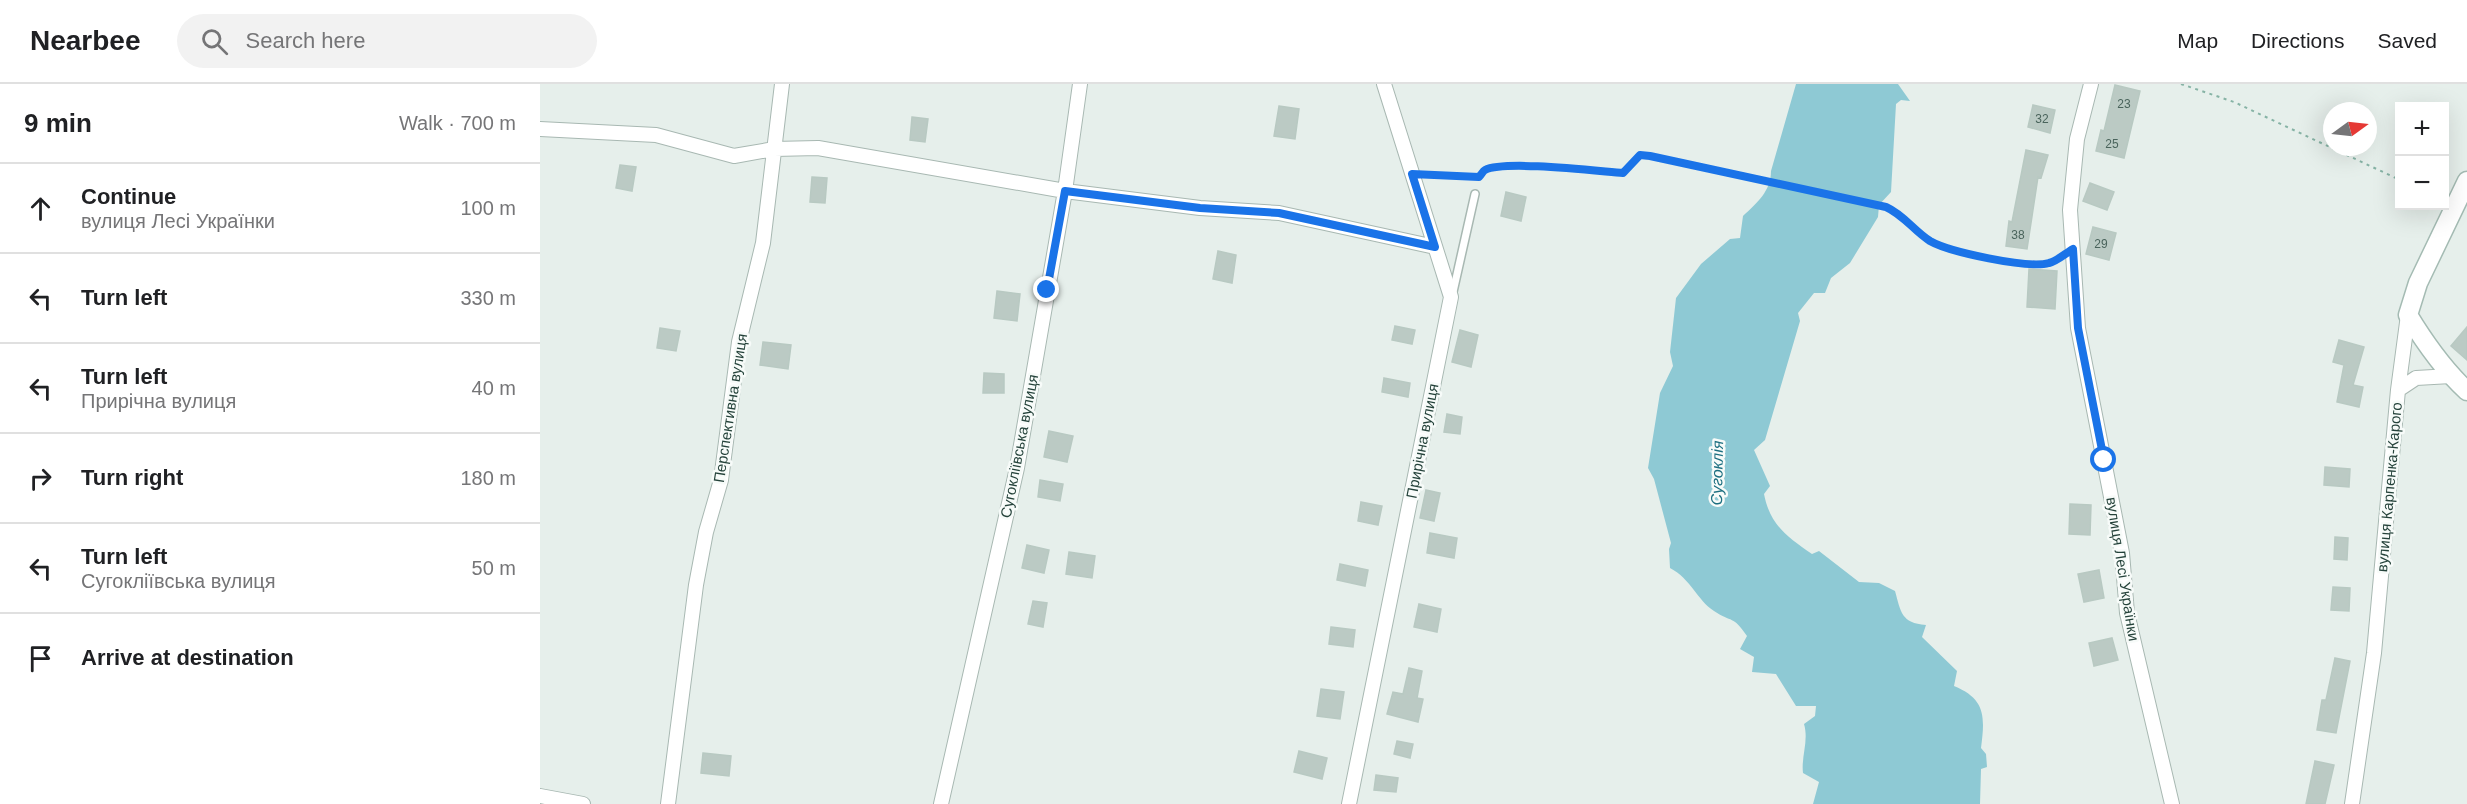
<!DOCTYPE html>
<meta charset="utf-8">
<style>
body{margin:0;font-family:Arial,sans-serif;background:#f2f2f2;color:#202124}
.controls{position:absolute;right:18px;top:18px;display:grid;overflow:hidden;border-radius:0px;box-shadow:0 6px 24px #0002}
.controls button{width:54px;height:54px;display:grid;place-items:center;padding:0;border:0;border-bottom:2px solid #e0e0e0;background:#fff;color:#202124;font:30px sans-serif}
.compass{position:absolute;left:1783px;top:18px;width:54px;height:54px;border-radius:50%;background:#fff;box-shadow:0 6px 24px #0002;rotate:75deg}
.stop{position:absolute;width:18px;height:18px;margin:-14px;border:4px solid #1a73e8;border-radius:50%;background:#fff}
.stop.end{background:#1a73e8;border-color:#fff;box-shadow:0 2px 6px #0008}
.list{margin:0;padding:0;list-style:none}
h2{display:flex;justify-content:space-between;align-items:center;height:78px;margin:0;padding:0 24px;font-size:26px}
h2 small{font-size:20px;font-weight:400;color:#757577}
.list li{display:grid;grid-template-columns:39px 1fr auto;gap:18px;align-items:center;box-sizing:border-box;height:90px;padding:0 24px;border-top:2px solid #e0e0e0}
.list b{display:block;font-size:22px;white-space:nowrap}
.list p{margin:0;font-size:20px;white-space:nowrap;color:#757577}
.list em{font-size:20px;font-style:normal;color:#757577}
.icon{flex:none;width:33px;height:33px;fill:none;stroke:currentColor;stroke-width:2;stroke-linecap:round;stroke-linejoin:round}
.map{position:relative;flex:none;width:1927px;height:720px;overflow:hidden}
header{display:flex;align-items:center;gap:36px;box-sizing:border-box;height:84px;padding:0 30px;background:#fff;border-bottom:2px solid #e0e0e0}
header strong{font-size:28px}
nav{display:flex;gap:33px;margin-inline-start:auto;font-size:21px}
.search{width:420px;height:54px;background:#f2f2f2;display:flex;align-items:center;gap:15px;box-sizing:border-box;padding:0 21px;border-radius:33px;color:#757577;font-size:22px}
main{display:flex}
aside{flex:1;background:#fff}
.map>svg:first-child{display:block}
.water{fill:#8ec9d4}
.building{fill:#bbcac4;stroke:#b8c9c2;stroke-width:1.5}
.lines{fill:none;stroke-linecap:round;stroke-linejoin:round}
.lane-casing{stroke:#a8b8b2;stroke-width:10}
.street-casing{stroke:#a8b8b2;stroke-width:16}
.secondary-casing{stroke:#a4bbb3;stroke-width:21}
.path{stroke:#86b3a5;stroke-width:2;stroke-dasharray:3 4.5;stroke-linecap:butt}
.lane{stroke:#fff;stroke-width:7}
.street{stroke:#fff;stroke-width:14}
.secondary{stroke:#fff;stroke-width:18}
.route{stroke:#1a73e8;stroke-width:8}
.labels{text-anchor:middle;dominant-baseline:central;stroke-width:5;stroke-linejoin:round;paint-order:stroke}
.number-label{font-size:12px;fill:#4a645c}
.street-label{font-size:15px;fill:#24423a;stroke:#f7fbf9}
.water-label{font-size:16px;font-style:italic;fill:#1c6f80;stroke:#f7fbf9}
</style>
<header>
<strong>Nearbee</strong>
<div class="search"><svg class="icon" aria-label="search" viewBox="0 0 24 24"><circle cx="10" cy="10" r="6"/><path d="M15 15l6 6"/></svg>Search here</div>
<nav><a>Map</a><a>Directions</a><a>Saved</a></nav>
</header>
<main>
<aside>
<h2>9 min<small>Walk · 700 m</small></h2>
<ul class="list">
<li><svg class="icon" aria-label="ahead" viewBox="0 0 24 24"><path d="M12 20V5M6 11l6-6 6 6"/></svg><div><b>Continue</b><p>вулиця Лесі Українки</p></div><em>100 m</em></li>
<li><svg class="icon" aria-label="left" viewBox="0 0 24 24"><path d="M17 20v-9H6M10 6l-5 5 5 5"/></svg><div><b>Turn left</b></div><em>330 m</em></li>
<li><svg class="icon" aria-label="left" viewBox="0 0 24 24"><path d="M17 20v-9H6M10 6l-5 5 5 5"/></svg><div><b>Turn left</b><p>Прирічна вулиця</p></div><em>40 m</em></li>
<li><svg class="icon" aria-label="right" viewBox="0 0 24 24"><path d="M7 20v-9h11M14 6l5 5-5 5"/></svg><div><b>Turn right</b></div><em>180 m</em></li>
<li><svg class="icon" aria-label="left" viewBox="0 0 24 24"><path d="M17 20v-9H6M10 6l-5 5 5 5"/></svg><div><b>Turn left</b><p>Сугокліївська вулиця</p></div><em>50 m</em></li>
<li><svg class="icon" aria-label="arrive" viewBox="0 0 24 24"><path d="M6 21V4h12l-3 4 3 4H6"/></svg><div><b>Arrive at destination</b></div></li>
</ul>
</aside>
<div class="map">
<svg width="1927" height="720" viewBox="0 0 1927 720">
<rect width="100%" height="100%" fill="#e6efeb"/>
<path class="water" d="M1256,0H1358L1370,17L1361,16L1356,20L1351,108L1339,121L1338,133L1310,179L1291,194L1285,209H1274L1258,229L1260,237L1225,356L1214,366L1230,402L1224,410C1230,441 1247,453 1272,470L1279,467L1319,498L1339,499L1355,507C1361,528 1361,539 1386,541L1382,553L1417,587L1414,602C1446,615 1445,633 1441,664L1446,670L1447,683L1441,685L1440,720H1273L1279,698L1263,689C1261,672 1269,657 1264,640L1275,632L1276,622H1256L1236,590L1212,588L1214,573L1200,565L1207,552C1193,531 1192,539 1174,527C1157,516 1151,495 1130,484L1129,465L1131,459L1114,395L1108,384L1120,309L1133,282L1130,268L1136,214L1161,180L1190,155L1200,154L1203,132C1217,119 1231,107 1231,87Z"/>
<path class="building" d="M1575,1L1600,7L1584,74L1556,67L1561,46L1564,47Z
M1493,21L1515,26L1510,49L1488,43Z
M739,22L759,25L755,55L734,52Z
M372,33L388,35L385,58L370,56Z
M1486,66L1508,71L1501,94L1498,93L1487,165L1466,162L1469,137L1472,138Z
M80,81L96,83L92,107L76,104Z
M272,93L287,94L285,119L270,118Z
M1550,99L1574,108L1567,126L1543,117Z
M966,108L986,113L981,137L961,132Z
M1553,143L1576,149L1569,176L1546,170Z
M678,167L696,171L692,199L673,195Z
M1489,185L1517,187L1515,225L1487,223Z
M457,207L480,210L477,237L454,234Z
M855,242L875,246L872,260L852,256Z
M1927,243V276L1911,262Z
M120,244L140,247L136,267L117,264Z
M920,246L938,251L931,283L912,278Z
M1799,256L1824,263L1813,301L1823,303L1819,323L1797,318L1804,281L1793,278Z
M223,258L251,261L248,285L220,281Z
M444,289L464,290V309H443Z
M844,294L870,299L868,313L842,308Z
M907,330L922,333L920,350L904,348Z
M509,347L533,352L527,378L504,373Z
M1785,383L1810,385L1809,403L1784,401Z
M500,396L523,400L520,417L498,413Z
M886,406L900,409L894,437L880,434Z
M821,418L842,422L838,441L818,437Z
M1530,420L1551,421L1550,451L1529,450Z
M890,449L917,454L914,474L887,469Z
M1795,453L1808,454L1807,476L1794,475Z
M487,461L509,466L504,489L482,484Z
M529,468L555,472L552,494L526,490Z
M800,480L828,486L825,502L797,496Z
M1559,486L1564,514L1544,518L1538,490Z
M1793,503L1810,504L1809,527L1791,526Z
M493,517L507,519L503,543L488,540Z
M879,520L901,525L897,548L874,543Z
M791,543L815,546L813,563L789,560Z
M1572,554L1578,576L1554,582L1549,559Z
M1795,574L1810,577L1796,649L1777,646L1782,616H1786Z
M869,584L882,587L877,614L883,615L878,638L847,630L853,608L863,610Z
M781,605L804,608L800,635L777,632Z
M857,657L873,660L870,674L854,670Z
M759,667L787,674L782,695L754,688Z
M163,669L191,672L189,692L161,689Z
M1775,677L1794,681L1785,720H1766Z
M836,691L858,694L856,708L834,706Z"/>
<g class="lines">
<defs>
<path id="lane" d="M913,208L935,110"/>
<path id="street" d="M1551,0L1537,55L1530,126L1538,244L1582,469L1587,529L1632,720
M0,45L116,51L194,72L234,65L278,64L525,107L660,124L739,129L895,163
M1858,306L1876,294L1911,292
M0,712L43,720
M128,720L156,501L166,448L181,396L199,258L223,159L242,0
M401,720L477,384L525,107L540,0
M809,720L911,213L844,0
M1812,720L1834,569L1858,306L1868,231"/>
<path id="secondary" d="M1927,97L1878,199L1868,231C1885,259 1903,285 1927,307"/>
</defs>
<use href="#lane" class="lane-casing"/>
<use href="#street" class="street-casing"/>
<use href="#secondary" class="secondary-casing"/>
<path class="path" d="M1641,0L1694,18L1860,96
M887,91L939,93C941,90 943,87 946,86C965,76 1057,87 1083,89L1099,71L1346,123C1363,131 1374,146 1390,156C1411,170 1481,183 1507,179C1511,179 1515,175 1519,173"/>
<use href="#lane" class="lane"/>
<use href="#street" class="street"/>
<use href="#secondary" class="secondary"/>
</g>
<g class="lines">
<path class="route" d="M507,206L525,107L660,124L739,129L895,163L872,90L939,93C941,91 943,87 945,86C965,76 1057,87 1083,89L1100,71L1110,72L1346,123C1364,131 1374,147 1390,157C1409,168 1488,185 1509,179C1517,177 1526,169 1533,165L1538,244L1564,376"/>
</g>
<g class="labels">
<g class="number-label">
<text x="1584" y="20">23</text>
<text x="1502" y="35">32</text>
<text x="1572" y="60">25</text>
<text x="1478" y="151">38</text>
<text x="1561" y="160">29</text>
</g>
<g class="street-label">
<text transform="translate(190 324) rotate(-81)">Перспективна вулиця</text>
<text transform="translate(882 357) rotate(-79)">Прирічна вулиця</text>
<text transform="translate(479 362) rotate(-79)">Сугокліївська вулиця</text>
<text transform="translate(1849 403) rotate(-85)">вулиця Карпенка-Карого</text>
<text transform="translate(1583 485) rotate(81)">вулиця Лесі Українки</text>
</g>
<g class="water-label">
<text transform="translate(1177 389) rotate(-89)">Сугоклія</text>
</g>
</g>
</svg>
<div class="controls">
<button>+</button>
<button>−</button>
</div>
<svg class="compass" viewBox="-18 -18 36 36"><path d="M0-13l5 13h-10z" fill="#e53935"/><path d="M0 13l5-13h-10z" fill="#757577"/></svg>
<div class="stop" style="left:1564px;top:376px"></div>
<div class="stop end" style="left:507px;top:206px"></div>
</div>
</main>
